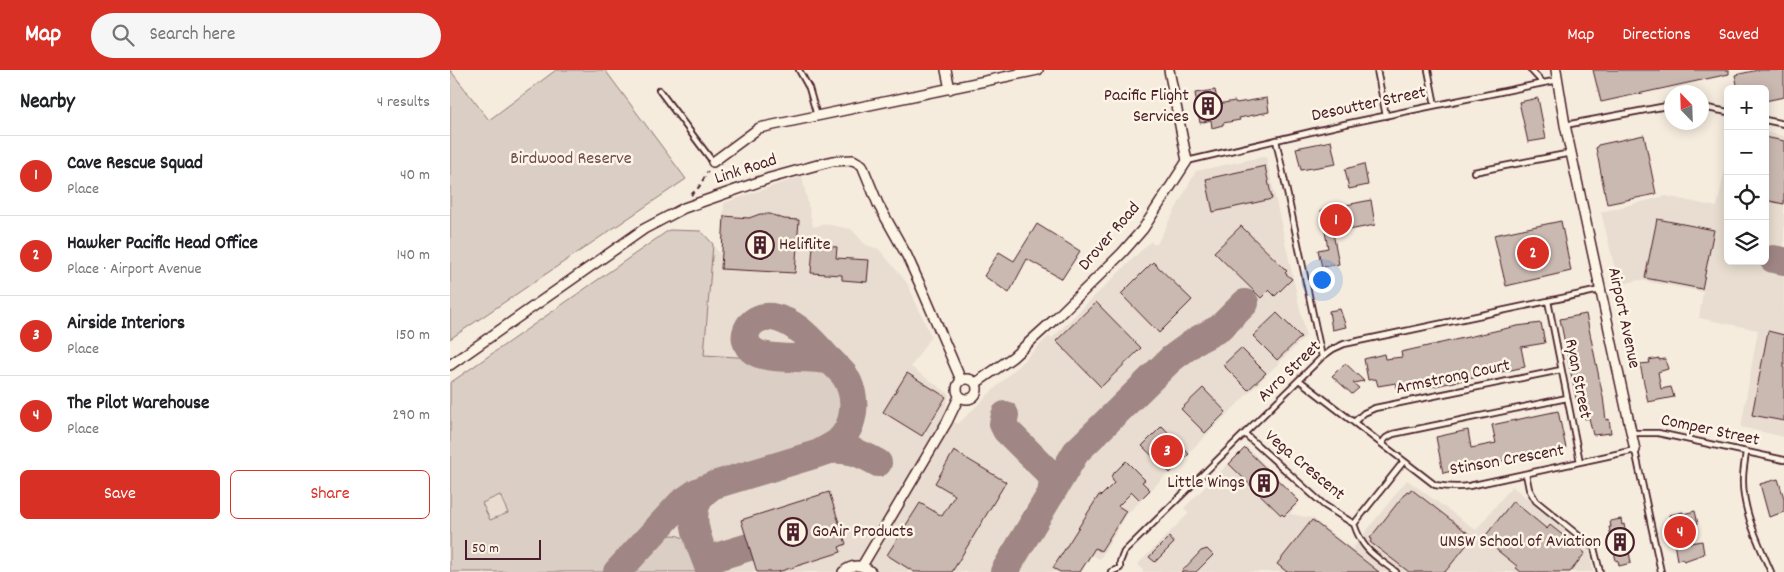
<!DOCTYPE html>
<meta charset="utf-8">
<style>
body{margin:0;font-family:Dekko,sans-serif;background:#f6f6f6;color:#202124}
.controls{position:absolute;right:15px;top:15px;display:grid;overflow:hidden;border-radius:8px;box-shadow:0 2px 12px #0003}
.controls button{width:45px;height:45px;display:grid;place-items:center;padding:0;border:0;border-bottom:1px solid #e0e0e0;background:#fff;color:#202124;font:25px sans-serif}
.compass{position:absolute;left:1214px;top:15px;width:45px;height:45px;border-radius:50%;background:#fff;box-shadow:0 2px 12px #0003;rotate:337deg}
.scale{position:absolute;left:15px;bottom:12px;width:76px;box-sizing:border-box;padding-left:5px;border:2px solid #4a1f2b;border-top:0;font-size:14px;line-height:18px;white-space:nowrap;color:#4a1f2b;-webkit-text-stroke:4px #fcf5e5;paint-order:stroke}
.you{position:absolute;left:871px;top:209px;width:18px;height:18px;margin:-12px;border:4px solid #fff;border-radius:50%;background:#1a73e8;box-shadow:0 0 0 8px #1a73e833}
.badge{display:grid;place-items:center;width:32px;height:32px;border-radius:50%;background:#d93025;color:#fff;font-size:16px;font-weight:700}
.pin{position:absolute;translate:-50% -50%;border:2px solid #fff;box-shadow:0 1px 5px #0006}
.list{margin:0;padding:0;list-style:none}
h2{display:flex;justify-content:space-between;align-items:center;height:65px;margin:0;padding:0 20px;font-size:21px}
h2 small{font-size:16px;font-weight:400;color:#757577}
.list li{display:grid;grid-template-columns:32px 1fr auto;gap:15px;align-items:center;box-sizing:border-box;height:80px;padding:0 20px;border-top:1px solid #e0e0e0}
.list b{display:block;font-size:19px;white-space:nowrap}
.list p{margin:0;font-size:16px;white-space:nowrap;color:#757577}
.list em{font-size:16px;font-style:normal;color:#757577}
.actions{display:flex;gap:10px;padding:15px 20px}
.actions a{flex:1;padding:11px 0;border:1px solid #d93025;border-radius:8px;text-align:center;font-size:18px;color:#d93025}
.actions .main{background:#d93025;color:#fff}
.icon{flex:none;width:28px;height:28px;fill:none;stroke:currentColor;stroke-width:2;stroke-linecap:round;stroke-linejoin:round}
.map{position:relative;flex:none;width:1334px;height:502px;overflow:hidden}
header{display:flex;align-items:center;gap:30px;box-sizing:border-box;height:70px;padding:0 25px;background:#d93025;color:#fff}
header strong{font-size:24px}
nav{display:flex;gap:28px;margin-inline-start:auto;font-size:18px}
.search{width:350px;height:45px;background:#f6f6f6;display:flex;align-items:center;gap:12px;box-sizing:border-box;padding:0 18px;border-radius:28px;color:#757577;font-size:19px}
main{display:flex}
aside{flex:1;background:#fff}
.map>svg:first-child{display:block}
.built{fill:#e8ddd0}
.green{fill:#dbcec4;stroke:#927678;fill-rule:evenodd}
.lines{fill:none;stroke-linecap:round;stroke-linejoin:round}
.taxiway{stroke:#a08684;stroke-width:28}
.building{fill:#cab9b1;stroke:#4a1f2b}
.lane-casing{stroke:#4a1f2b;stroke-width:8}
.street-casing{stroke:#4a1f2b;stroke-width:12}
.path{stroke:#4a1f2b;stroke-width:2;stroke-dasharray:5 4;stroke-linecap:butt}
.lane{stroke:#fcf5e5;stroke-width:4.5}
.street{stroke:#fcf5e5;stroke-width:9}
.labels{text-anchor:middle;dominant-baseline:central;stroke-width:5;stroke-linejoin:round;paint-order:stroke}
.poi-label{font-size:18px;fill:#4a1f2b;stroke:#fcf5e5;text-anchor:end}
.street-label{font-size:18px;fill:#4a1f2b;stroke:#fcf5e5}
.park-label{font-size:18px;fill:#6e4b51;stroke:#fcf5e5}
</style>
<header>
<strong>Map</strong>
<div class="search"><svg class="icon" aria-label="search" viewBox="0 0 24 24"><circle cx="10" cy="10" r="6"/><path d="M15 15l6 6"/></svg>Search here</div>
<nav><a>Map</a><a>Directions</a><a>Saved</a></nav>
</header>
<main>
<aside>
<h2>Nearby<small>4 results</small></h2>
<ul class="list">
<li><span class="badge">1</span><div><b>Cave Rescue Squad</b><p>Place</p></div><em>40 m</em></li>
<li><span class="badge">2</span><div><b>Hawker Pacific Head Office</b><p>Place · Airport Avenue</p></div><em>140 m</em></li>
<li><span class="badge">3</span><div><b>Airside Interiors</b><p>Place</p></div><em>150 m</em></li>
<li><span class="badge">4</span><div><b>The Pilot Warehouse</b><p>Place</p></div><em>290 m</em></li>
</ul>
<div class="actions"><a class="main">Save</a><a>Share</a></div>
</aside>
<div class="map">
<svg width="1334" height="502" viewBox="0 0 1334 502">
<rect width="100%" height="100%" fill="#f5ecde"/>
<filter id="ink" filterUnits="userSpaceOnUse"><feTurbulence type="fractalNoise" baseFrequency=".02" numOctaves="2"/><feDisplacementMap in="SourceGraphic" scale="10" xChannelSelector="R" yChannelSelector="G"/><feConvolveMatrix kernelMatrix="1 2 1 2 8 2 1 2 1" color-interpolation-filters="sRGB"/></filter>
<g filter="url(#ink)">
<path class="built" d="M1315,62L1334,66V367L1291,357L1308,260L1249,248L1253,222L1189,210L1169,215L1151,142L1216,126L1267,137L1278,85V191H1315Z
M816,86L856,266L677,444L650,489L642,485L631,502H0V313L251,162L271,185L274,133L352,106L363,157L375,154L401,159L416,175L429,179L457,213L481,266L461,297L499,324L494,345L508,354L598,267L602,268L701,171L703,174H707L746,101Z
M796,376L850,431L840,444L862,448L902,479L957,410L1026,460L1062,416L1139,479L1143,502H692L693,500L688,494L739,443L734,438Z"/>
<path class="green" d="M0,0L39,50L106,0H155L236,109L0,269Z
M219,160L251,161L263,174L254,285L367,292C394,304 412,339 387,364C383,367 378,370 374,373L263,406L249,410L233,419L155,502H0V313ZM50,425L58,443L40,450L32,433Z
M222,465C243,466 246,486 251,502H179C190,490 204,467 222,465Z"/>
<g class="lines">
<path class="taxiway" d="M1323,189L1334,191
M555,345L553,354L556,360L600,404L603,411L601,424
M371,382C376,379 383,376 388,372C406,355 408,327 395,306C389,298 380,291 374,284C359,268 345,251 322,247C297,244 284,274 309,284C330,291 358,285 381,291
M256,490L299,477
M167,502L231,433L247,422L264,415L380,380C400,378 412,384 428,393
M260,502C251,475 229,437 261,417
M554,502L626,382L721,289L747,270L770,258L795,233"/>
</g>
<path class="building" d="M1143,0H1279V4L1151,32Z
M1308,0H1334V27L1315,31V19H1288L1285,5Z
M765,20L768,34L785,31L786,33L817,28L819,42L789,48L790,50L773,53V55L762,58L761,50L750,53L745,23Z
M1088,28L1096,69L1078,72L1069,32Z
M1194,65L1206,124L1157,134L1146,78L1148,75Z
M1315,67L1334,71V134L1315,130Z
M881,71L886,94L851,100L846,78Z
M914,94L918,115L899,119L895,99Z
M815,96L822,129L763,142L756,109Z
M921,130L925,155L883,163L889,194L872,197L868,180L878,178L871,140Z
M310,144H320L334,149L349,150L345,203L271,199L274,146L299,148Z
M1207,149L1264,160L1252,219L1195,208Z
M1111,151L1121,201L1056,216L1044,165Z
M587,154L630,181L612,209L577,189L559,223L534,206L549,182L564,191Z
M791,156L837,201L835,203L842,209L825,226L819,220L811,228L764,182Z
M363,175L387,177L386,188L419,190L417,212L392,210V205L361,203Z
M703,192L742,230L709,263L671,224Z
M646,232L691,278L651,317L606,271Z
M890,239L896,257L882,260L879,241Z
M827,243L851,267L827,290L803,266Z
M1136,244L1153,327L1156,350L1159,349L1161,363L1143,365L1139,348L1135,349L1131,332L1127,333L1110,249Z
M1091,253L1095,273L1071,277L1075,297L971,319V315L947,321L946,313L928,316L926,309L918,310L914,289L934,284L935,289L952,287L951,282L1067,256Z
M1318,261L1334,265V351L1302,345Z
M791,278L816,303L798,320L773,295Z
M1209,288V290L1215,289L1218,299L1208,302L1211,319L1221,317L1224,327L1198,332L1190,294L1200,293L1199,290Z
M895,293L914,311L903,313L909,318L902,324L882,306Z
M457,303L496,327L472,366L433,342Z
M753,318L776,342L755,363L731,339Z
M1108,341L1116,378L993,403L986,367L1018,360L1021,378L1046,373L1042,355Z
M712,356L739,384L720,403L692,376Z
M795,378L849,431L834,446L832,444L831,445L779,394Z
M504,381L556,412L502,502H464L437,485L470,433L492,446L505,425L485,413Z
M676,391L695,410L692,412L700,420L690,430L682,422L668,436L676,441L651,481L645,478L630,502H610L603,498L649,425L651,426L664,413L661,406Z
M1328,409L1334,428V442L1319,447L1310,414Z
M961,419L1023,467L995,502H959L920,472L922,469L920,468L957,421L959,422Z
M379,422L396,474L389,477L391,482L328,502H307L291,450Z
M1063,431L1097,459L1100,455L1135,483L1120,502H1071L1066,498L1067,496L1033,469Z
M1245,441L1248,454L1237,456L1240,473L1252,471L1254,484L1234,491L1232,489L1227,490L1219,445L1233,442V444Z
M1171,449L1172,455L1174,454L1181,493L1169,496L1168,490L1166,491L1159,457H1161L1160,451Z
M862,450L929,502H837L827,494Z
M719,467L724,473L705,492L699,487Z
M757,479L763,485L746,502H731L751,481Z"/>
<g class="lines">
<defs>
<path id="lane" d="M349,0L359,18L367,46
M927,0L936,46
M978,0L985,35
M1081,0L1093,13
M209,20L263,92
M1252,37L1278,42
M1315,50L1334,54
M1115,55L1222,35
M826,70L872,287
M737,91L895,54L1108,10
M1024,102L1121,83
M1098,231L1130,392
M849,310L985,415C997,417 1007,418 1019,416L1185,380L1211,502
M904,352L914,343L925,338L1111,300
M1181,363H1208L1334,390
M795,364L874,435L904,454L954,391
M932,373L936,368L943,364L1117,328
M1296,382C1295,391 1293,400 1293,409C1292,440 1309,474 1321,502
M1076,404L1079,419L1086,431L1144,478L1150,502
M904,454C913,481 924,485 946,502
M661,502L670,498V492L674,482L872,287L883,279L894,274L1150,220"/>
<path id="street" d="M496,0L500,19
M1106,0L1115,55L1185,380
M263,92L309,58L588,0
M0,295L194,159L234,138L320,108L382,91L403,90L412,95L428,134L457,186L472,219L511,310
M507 319a10 10 0 1 1 20 0a10 10 0 1 1-20 0Z
M526,313L563,287L607,247L672,183L693,159L737,91L719,0
M412,496L497,352L509,327
M393,502C402,494 412,494 421,502"/>
</defs>
<use href="#lane" class="lane-casing"/>
<use href="#street" class="street-casing"/>
<path class="path" d="M241,125L249,117L258,101"/>
<use href="#lane" class="lane"/>
<use href="#street" class="street"/>
</g>
</g>
<defs>
<symbol id="building-ring" viewBox="-11 -11 22 22"><circle r="9.5" fill="#fcf5e5" stroke="#4a1f2b" stroke-width="1.5"/><path d="M-4-6H4V6H1V3H-1V6H-4ZM-2.5-4.3h1.7v1.8h-1.7ZM.8-4.3h1.7v1.8H.8ZM-2.5-1h1.7V.8h-1.7ZM.8-1h1.7V.8H.8Z" fill="#4a1f2b"/></symbol>
</defs>
<g fill-rule="evenodd">
<use href="#building-ring" x="742" y="20" width="32" height="32"/>
<use href="#building-ring" x="294" y="159" width="32" height="32"/>
<use href="#building-ring" x="798" y="397" width="32" height="32"/>
<use href="#building-ring" x="327" y="446" width="32" height="32"/>
<use href="#building-ring" x="1154" y="456" width="32" height="32"/>
</g>
<g class="labels">
<g class="poi-label">
<text x="739" y="26">Pacific Flight<tspan x="739" dy="21">Services</tspan></text>
<text x="329" y="175" text-anchor="start">Heliflite</text>
<text x="795" y="413">Little Wings</text>
<text x="362" y="462" text-anchor="start">GoAir Products</text>
<text x="1151" y="472">UNSW School of Aviation</text>
</g>
<g class="street-label">
<text transform="translate(919 35) rotate(-12)">Desoutter Street</text>
<text transform="translate(296 100) rotate(-18)">Link Road</text>
<text transform="translate(660 167) rotate(-49)">Drover Road</text>
<text transform="translate(1173 248) rotate(78)">Airport Avenue</text>
<text transform="translate(840 302) rotate(-44)">Avro Street</text>
<text transform="translate(1003 308) rotate(-12)">Armstrong Court</text>
<text transform="translate(1127 309) rotate(79)">Ryan Street</text>
<text transform="translate(1260 361) rotate(12)">Comper Street</text>
<text transform="translate(1057 391) rotate(-10)">Stinson Crescent</text>
<text transform="translate(854 396) rotate(40)">Vega Crescent</text>
</g>
<g class="park-label">
<text x="121" y="89">Birdwood Reserve</text>
</g>
</g>
</svg>
<div class="controls">
<button>+</button>
<button>−</button>
<button><svg class="icon" aria-label="locate" viewBox="0 0 24 24"><circle cx="12" cy="12" r="6"/><path d="M12 2v4M12 18v4M2 12h4M18 12h4"/></svg></button>
<button><svg class="icon" aria-label="layers" viewBox="0 0 24 24"><path d="M12 4l9 5-9 5-9-5zM3 14l9 5 9-5"/></svg></button>
</div>
<svg class="compass" viewBox="-18 -18 36 36"><path d="M0-13l5 13h-10z" fill="#e53935"/><path d="M0 13l5-13h-10z" fill="#757577"/></svg>
<div class="scale">50 m</div>
<div class="you"></div>
<div class="pin badge" style="left:886px;top:150px">1</div>
<div class="pin badge" style="left:1083px;top:183px">2</div>
<div class="pin badge" style="left:717px;top:381px">3</div>
<div class="pin badge" style="left:1230px;top:462px">4</div>
</div>
</main>
